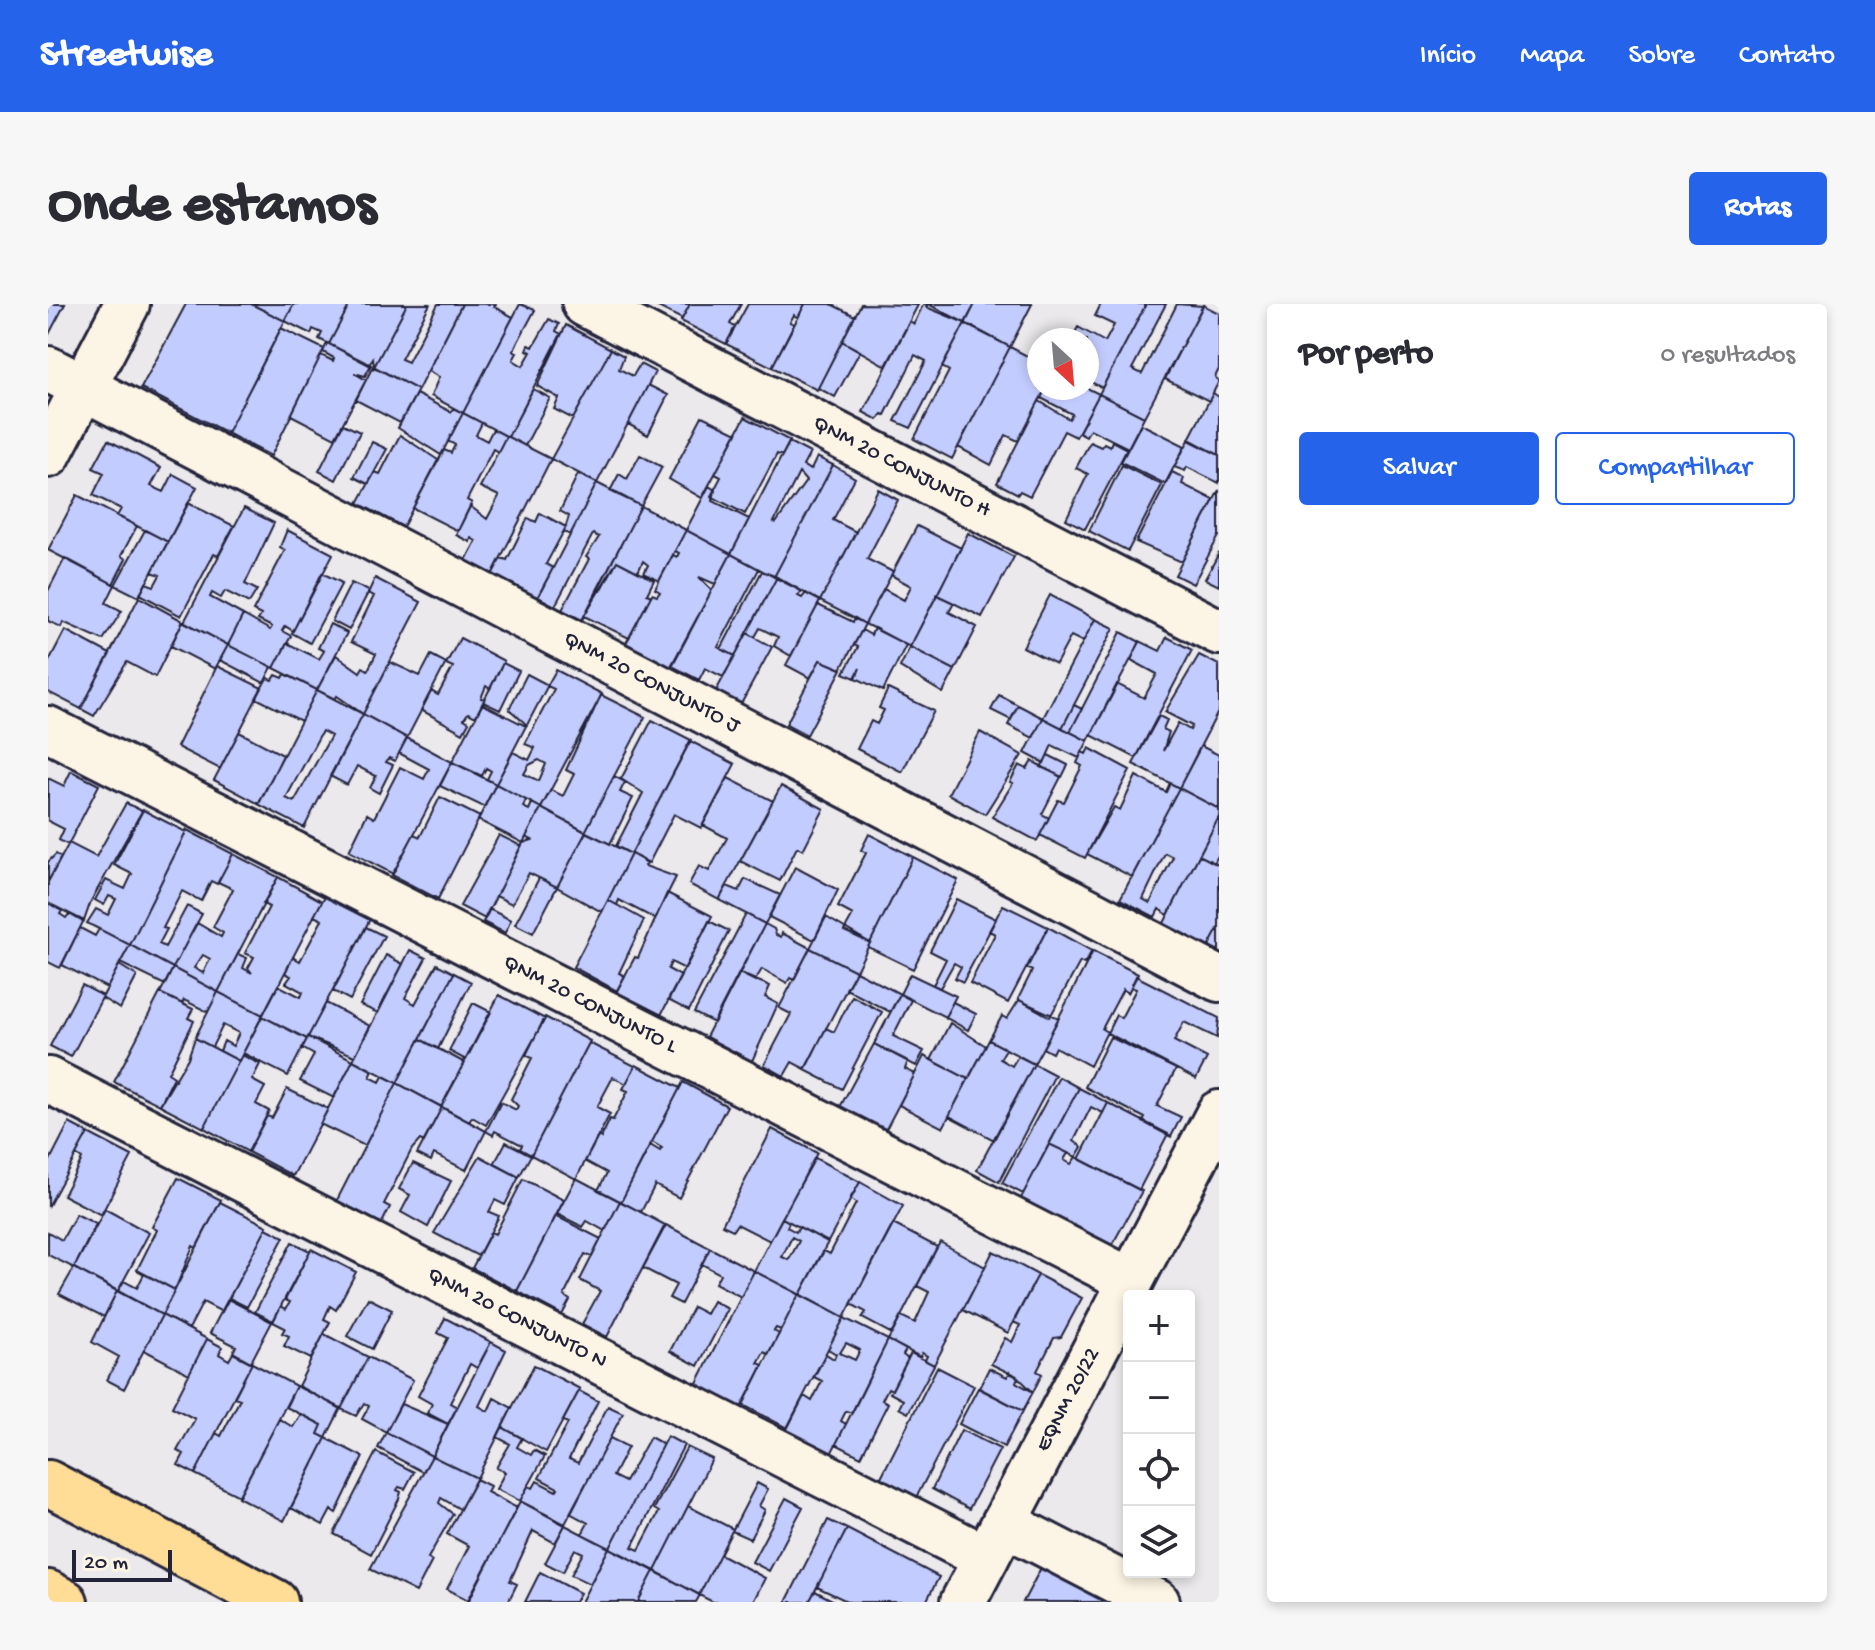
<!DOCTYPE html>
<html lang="pt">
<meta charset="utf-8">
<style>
body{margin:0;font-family:"Gochi Hand",sans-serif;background:#f7f7f7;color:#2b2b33}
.controls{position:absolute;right:24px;bottom:24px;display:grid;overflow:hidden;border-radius:8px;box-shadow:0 4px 12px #0003}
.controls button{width:72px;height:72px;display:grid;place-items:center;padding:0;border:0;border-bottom:2px solid #e1e1e2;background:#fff;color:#2b2b33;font:40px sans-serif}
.compass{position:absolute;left:979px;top:24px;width:72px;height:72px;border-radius:50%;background:#fff;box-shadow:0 4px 12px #0003;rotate:154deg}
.scale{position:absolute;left:24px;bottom:20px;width:100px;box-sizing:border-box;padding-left:8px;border:4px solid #22223b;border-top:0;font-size:22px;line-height:28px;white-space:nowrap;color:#22223b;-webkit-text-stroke:6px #fcf5e5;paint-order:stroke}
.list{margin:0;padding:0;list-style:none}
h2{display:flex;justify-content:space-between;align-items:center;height:104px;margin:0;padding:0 32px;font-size:34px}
h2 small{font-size:26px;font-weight:400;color:#7c7c81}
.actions{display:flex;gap:16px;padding:24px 32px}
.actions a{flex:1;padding:18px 0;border:2px solid #2563eb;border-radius:8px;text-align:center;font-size:28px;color:#2563eb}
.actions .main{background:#2563eb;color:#fff}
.icon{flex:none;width:44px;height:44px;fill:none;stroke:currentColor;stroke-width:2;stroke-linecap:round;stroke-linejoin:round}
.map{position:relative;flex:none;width:1171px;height:1298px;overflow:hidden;border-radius:8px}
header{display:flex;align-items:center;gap:48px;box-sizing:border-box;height:112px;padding:0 40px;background:#2563eb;color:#fff}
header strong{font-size:38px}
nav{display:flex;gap:44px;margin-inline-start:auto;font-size:28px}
.intro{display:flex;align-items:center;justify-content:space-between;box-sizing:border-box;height:192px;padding:0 48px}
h1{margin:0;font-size:56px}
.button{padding:20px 36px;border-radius:8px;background:#2563eb;color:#fff;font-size:28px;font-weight:700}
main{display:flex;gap:48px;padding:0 48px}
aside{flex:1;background:#fff;border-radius:8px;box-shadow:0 4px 12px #0003}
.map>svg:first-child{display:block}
.building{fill:#c3ccfe;stroke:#22223b;stroke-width:2;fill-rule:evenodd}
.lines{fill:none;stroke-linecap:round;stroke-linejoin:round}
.minor-casing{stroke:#22223b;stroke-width:50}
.major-casing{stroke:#22223b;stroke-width:50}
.minor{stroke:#fcf5e5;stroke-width:44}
.major{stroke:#ffdd96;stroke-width:44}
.labels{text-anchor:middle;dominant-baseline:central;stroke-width:7;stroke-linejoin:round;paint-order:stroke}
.street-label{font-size:22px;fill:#22223b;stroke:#fcf5e5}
</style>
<header>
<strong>Streetwise</strong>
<nav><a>Início</a><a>Mapa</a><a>Sobre</a><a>Contato</a></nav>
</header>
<div class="intro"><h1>Onde estamos</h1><a class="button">Rotas</a></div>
<main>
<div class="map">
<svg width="1171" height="1298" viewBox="0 0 1171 1298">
<rect width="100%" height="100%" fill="#ebe9ec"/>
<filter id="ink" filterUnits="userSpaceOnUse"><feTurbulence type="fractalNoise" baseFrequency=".0125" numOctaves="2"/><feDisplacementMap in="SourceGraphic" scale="16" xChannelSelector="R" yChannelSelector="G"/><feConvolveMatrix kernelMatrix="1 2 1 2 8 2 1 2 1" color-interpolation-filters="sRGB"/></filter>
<g filter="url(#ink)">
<path class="building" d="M0,0H17L0,32Z
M138,0H203L237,17L179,129L93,84Z
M203,0H246L237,17Z
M246,0H302L281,40L271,35L274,29L265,25L263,30L237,17Z
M302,0H359L326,63L325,54L321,61L281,40Z
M359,0H382L353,55L360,58L390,0H414L370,86L326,63Z
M414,0H448L446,3L465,13L415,109L383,92L391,73L380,67Z
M472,0L487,6L465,47L469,49L465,56L475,62L483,48L479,46L481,41L485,43L501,15L511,20L508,27L513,30L460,133L415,109Z
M604,0H642L634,15Z
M642,0H693L682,20L687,23L678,40L633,17Z
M700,0H757L750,14L746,11L742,18L746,20L724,63L678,40Z
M757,0H783L807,12L769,86L724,63Z
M813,0L870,1L838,62L794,37Z
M880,0H927L917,19Z
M880,0L878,3L917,19L863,124L847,117L878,57L867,51L837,111L834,110L830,116L815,108L862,17L866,20L875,1Z
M927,0H984L962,43L917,20Z
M1053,0H1098L1054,84L1039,76V36H1023L1030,23L1057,38L1066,21L1047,12Z
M1098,0H1118L1084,65L1094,70L1129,0L1155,2L1096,113L1051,90Z
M1155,1L1171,9V65L1167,73L1171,77L1161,97L1117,75Z
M917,19L962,43L904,155L866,135L901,67L894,63Z
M518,21L563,45L525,115L506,105L511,94L489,82Z
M233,24L276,45L223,152L179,129Z
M794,37L812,47L787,93L770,84Z
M279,39L323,61L317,72L306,69L318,76L287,134L243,111L273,51L285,57L286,54L275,48Z
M962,43L991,58V84H998L970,137L958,131L943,161L910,143Z
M563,45L576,52L571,65L585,72L592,60L607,68L549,179L503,155Z
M325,62L370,86L352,119L308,96Z
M600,81L620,91L600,131L580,120Z
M998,84H1039L1051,90L1028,133L1016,127L982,192L972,187L970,190L949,179L991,97L1021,115L1024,110L993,94Z
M485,85L502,94L477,142L460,133Z
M1165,89L1171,93V151L1141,135Z
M368,90L403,108L405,104L415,109L393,151L350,124Z
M1051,90L1096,113L1080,144L1042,125L1038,132L1031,128Z
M415,109L434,119L428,131L439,137L445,125L458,132L450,148L445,145L419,196L424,199L410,227L365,204L396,146L403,149L407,141L400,137Z
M654,112L689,129L654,194L621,175Z
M697,113L742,137L734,152L729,150L697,210L663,192L673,173L667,170Z
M295,120L312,128L288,176L271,167Z
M1093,120L1137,142L1117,180L1073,158Z
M352,131L390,156L355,223L310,199L327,168L332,170Z
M458,132L503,155L444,271L417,258L428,237L423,234L422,238L408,231L422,202L439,215L451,192L432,183Z
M60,136L113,164L103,182L116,188L125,170L149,183L120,238L69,212L73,205L45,191L56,169L45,164Z
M1141,136L1171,151V179L1139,163L1137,167L1126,163Z
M1064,137L1079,145L1037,225L1018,215L1040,170L1028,164L1042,138L1053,143L1056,139L1062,142Z
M324,138L339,145L320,180L306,173Z
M741,138L762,149L755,162L763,166L769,153L785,161L726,273L683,250ZM751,169L758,177L728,219L726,218Z
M592,151L614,163L593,202L562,187L571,170L579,175Z
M785,161L807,174L785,216L808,228L772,297L726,273Z
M1074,161L1114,181L1080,247L1041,227Z
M1124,168L1136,174L1134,180L1166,196L1134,258L1088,238Z
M530,170L549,179L522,231L516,228L521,212L512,207Z
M549,179L593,202L534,316L514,306L541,255L538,253L551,233L545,230L507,302L490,293Z
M661,182L667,186L665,197L701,215L683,250L638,226Z
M830,185L850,196L819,255L845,268L817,320L772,297Z
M1171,186V232L1145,280L1127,271Z
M29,191L89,222L73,252L78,255L65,280L0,246Z
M140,199L186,222L170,252L166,250L133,312L92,290L98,279L106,282L112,271L104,268Z
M593,202L638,226L611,277L596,269L600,261L595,257L590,268L569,257L553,287L549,286Z
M196,204L226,219L197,280L209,286L201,299L177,287L173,294L164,289L162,293L195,311L180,341L136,318Z
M492,209L518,223L498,260L505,264L489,294L444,271L453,254L459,256L480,214L488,218Z
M869,222L913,244L862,343L817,320L836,285L856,296L863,282L843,271Z
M97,226L120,238L91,293L67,281Z
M239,226L285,250L245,327L237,322L234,327L243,332L226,364L180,341L195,311L222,326L224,323L210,316L213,311L205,307L237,246L232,243Z
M638,226L683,250L667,280L651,273L664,286L622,364L577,341L604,290L609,292L612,288L607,285L625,251L629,253L631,249L627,247Z
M920,229L966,253L934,313L889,291Z
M1171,249V282L1157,275Z
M683,250L711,265L670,343L687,352L675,373L657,364L651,376L624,362Z
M17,254L67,281L58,299L74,307L55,336L15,318L13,323L0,317V287Z
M569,257L606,276L599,290L603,292L581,334L536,312Z
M714,267L729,273L687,352L673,345Z
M274,269L294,279L262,339L244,329Z
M729,273L754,287L750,292L754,294L758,289L772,297L743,352L726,342L730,333L712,324L707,333L699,329Z
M327,274L373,298L315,410L289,392L287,395L269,386L288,351L312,368L315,363L320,366L328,350L303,338L326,292L320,289Z
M303,279L321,287L301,326L284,317Z
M889,291L906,299L901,308L929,323L907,366L862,343Z
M1002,291L1047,315L1035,338L1023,332L1008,360L975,343Z
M91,293L135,317L107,373L79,358L46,412L33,405Z
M770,301L805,318L807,314L817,320L793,365L772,356L762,374L738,361Z
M1047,315L1066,324L1014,424L995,414Z
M135,317L180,341L167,365L123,342Z
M282,320L299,329L269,386L226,364L239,339L271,355L276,347L270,344Z
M826,324L858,341L835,387L808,374L812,364L807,374L796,369L810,343L806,341L814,326L823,331Z
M17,326L62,350L33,405L0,388V359Z
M1073,328L1092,338L1040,437L1022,428Z
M699,329L724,343L693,400L668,387Z
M1119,333L1144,346L1088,454L1043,431L1069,380L1096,394L1109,370L1083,356L1092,337L1112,347Z
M412,334L456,357L442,385L438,382L433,394L437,395L428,413L420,409L416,415L421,418L415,429L373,406L383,387L390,391L405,363L398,360Z
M180,341L224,363L216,379L172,356Z
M862,343L907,366L895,389L852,363Z
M383,351L398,359L359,434L315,410L342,358L372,372Z
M1151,351L1171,361V406L1131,484L1085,460L1111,412L1119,416L1115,425L1121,428L1115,447L1130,419L1142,426L1144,422L1117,408Z
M772,356L794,365L759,431L738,420Z
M455,359L471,367L452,406L435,398Z
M169,362L214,384L172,465L129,443Z
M508,366L554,390L493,504L448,480L465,448L481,456L487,444L477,440L506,385L499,382ZM491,456L498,460L491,477L476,470L481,461Z
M237,370L269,386L253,417L208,394L219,374L225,376L228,371L235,374Z
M479,370L500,381L479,421L461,405Z
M840,385L886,407L854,468L809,445L823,417L829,420L836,406L831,404Z
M269,386L315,410L256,524L210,500ZM274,427L283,432L246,498L238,494Z
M553,391L597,413L537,528L493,504L503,486L515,492L526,470L518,466Z
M951,391L970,401L963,416L943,406Z
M434,400L478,422L448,480L439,475L443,467L438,464L434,472L404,458Z
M970,401L995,414L985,434L960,421Z
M1026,401L1034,405L1022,428L1014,424Z
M315,410L359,434L347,457L341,454L338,458L345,461L331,489L322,484L328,472L309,462L299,481L282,472Z
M995,414L1040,437L1031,454L1004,441L996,459L977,449Z
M604,416L643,436L583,550L568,542L595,489L573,475Z
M191,428L235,451L211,500L166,476Z
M932,428L974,451L937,510L900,490Z
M359,434L404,458L345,570L301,547L319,510L326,514L352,463L376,475L381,465L351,449Z
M642,437L687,460L653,524L626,510L601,559L583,550Z
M1153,442L1171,451V505L1131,484Z
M1041,444L1082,466L1037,554L992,531L1010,496L1016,498L1034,462L1029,459L1034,448L1038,450Z
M1000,451L1020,461L1014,473L993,463Z
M984,457L1013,473L994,510L1001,514L989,537L944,513L965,479L962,478L971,461L979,465Z
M404,458L448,480L436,503L392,482Z
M23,467L51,481L20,541L11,536L16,525L0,517V474L16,482Z
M566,472L577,478L572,488L585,494L562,540L537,528Z
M1088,472L1118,488L1122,479L1131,484L1084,573L1039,550L1066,503L1072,506Z
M680,474L725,497L671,596L641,580L651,562L661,567L679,534L655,521Z
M448,480L478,496L475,503L481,506L484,499L493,504L475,539L430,516Z
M733,482L776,505L755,546L749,543L732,577L692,557Z
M1131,484L1171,505V513L1120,611L1111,605L1107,613L1072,595ZM1117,549L1125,553L1102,599L1095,595Z
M392,493L432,513L390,595L344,571L366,530L372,533Z
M78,499L94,507L43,597L36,617L0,599V578L21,539L48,553Z
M493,504L538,528L509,583L481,569L464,600L448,592L475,539L484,536L478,533Z
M95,506L138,528L82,641L39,619L48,605L60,611L68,595L61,592L56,601L47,596L58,576L77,585L84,570L66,561Z
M1171,513V550L1166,559L1151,551Z
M139,526L185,550L169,580L163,577L153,597L134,587L115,624L119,625L111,640L117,643L139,602L154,610L125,664L82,641Z
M538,528L583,550L554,608L509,583Z
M821,530L865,553L822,639L796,627L805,611L790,603L818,549L813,546Z
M451,531L473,542L437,615L412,602Z
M8,550L13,553L0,578V558Z
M185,550L230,573L170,688L125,664L149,619L173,633L175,629L165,623L185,585L170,578ZM155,651L162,655L155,669L146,664Z
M583,550L599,559L597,562L628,573L607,615L571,596L569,601L560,596Z
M1151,551L1171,561V623L1160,644L1115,621Z
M865,553L910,576L865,665L820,643Z
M747,563L790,586L766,636L721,613Z
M230,573L274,597L215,711L170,688L190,650L199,654L195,664L204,669L200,664L206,653L197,649L221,603L215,600Z
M491,574L509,583L485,629L467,620Z
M697,575L732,591L717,620L671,596L679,582L691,587Z
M619,589L664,612L637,665L623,658L620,665L633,672L613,711L568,688L587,653L590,654Z
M277,592L322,615L259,735L214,712L230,681L253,693L255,688L238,679L243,672L237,669L245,653L252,657L274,616L266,612Z
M908,595L948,615L915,678L907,674L913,663L906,659L892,684L885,681L898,655L882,647Z
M560,596L596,616L571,669L577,672L569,687L525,663Z
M0,599L14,607L12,610L18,614L21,610L35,618L12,664L0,658Z
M955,601L1000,623L960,699L922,679L947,630L941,627Z
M441,605L463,616L457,629L435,618Z
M698,610L717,620L666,719L646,709Z
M778,613L822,639L808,667L762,644Z
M661,617L681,627L641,707L620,696Z
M717,620L726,625L728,631L733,633L734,629L762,644L746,676L742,674L739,679L714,665L707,677L691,669Z
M318,623L336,632L302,696L285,687Z
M1000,623L1044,647L1036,660L1032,658L1002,713L970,695L984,667L979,664Z
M1171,623V647L1161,642Z
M32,624L47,632L51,625L82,641L59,684L14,661Z
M82,641L125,664L117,681L72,659Z
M762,644L808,667L757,765L744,758L736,772L716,761L743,710L731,704Z
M362,646L378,654L357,694L367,700L389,660L406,669L349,779L305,756Z
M1045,647L1090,670L1080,689L1075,685L1054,725L1059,728L1042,762L1007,743L1004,749L995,744Z
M338,651L355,660L330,709L312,701Z
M71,661L89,672L72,705L54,694Z
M125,664L170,688L160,708L136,696L134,700L112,689Z
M808,667L852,690L842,708L798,685Z
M406,669L423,678L390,745L372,735Z
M691,669L722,682L717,693L730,700L704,757L658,733Z
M862,670L908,692L897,713L852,690Z
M1088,672L1171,714L1169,734L1136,718L1126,737L1159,754L1148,775L1059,729L1068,711L1073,714L1088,685L1083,683Z
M34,681L55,692L23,753L2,742Z
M170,688L215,711L191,757L172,747L176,737L185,742L191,729L175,721L164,743L147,734Z
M112,689L145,705L140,714L146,717L120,769L126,773L112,801L66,778Z
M852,690L863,696L845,732L876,747L868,762L826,740Z
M451,691L497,715L438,821L424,813L421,818L393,803Z
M804,692L834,708L794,785L757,766L778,724L786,728Z
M971,696L1011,714L986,760L941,736L954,712L959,715Z
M905,698L928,710L920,726L897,713Z
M278,699L322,722L307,752L260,733Z
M425,699L443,708L418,756L401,747Z
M214,712L259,735L240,772L195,749Z
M497,713L542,737L483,851L472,845L474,841L447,827L445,831L438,827L453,798L468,806L470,802L463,795L484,754L478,751Z
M902,719L938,742L920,775L883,756Z
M260,733L305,756L286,794L252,777L266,751L254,744Z
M1062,733L1128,765L1109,802L1133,813L1123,833L1095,818L1097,814L1037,783Z
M147,734L191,757L156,824L112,801L140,754Z
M372,735L417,759L393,803L349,779Z
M941,736L958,745L952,755L964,762L970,752L986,760L946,836L901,812Z
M541,739L587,762L578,780L565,773L549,803L562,810L528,875L483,851Z
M826,740L860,757L857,765L867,770L837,827L792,803Z
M194,751L212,760L204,776L217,783L208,800L221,807L200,848L156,824Z
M876,752L920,775L895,824L851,801Z
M305,756L325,767L322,773L332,778L335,772L349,779L317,842L272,820Z
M986,760L1007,771L951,878L929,866Z
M588,761L632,784L573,898L550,886L559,869L537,857L550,832L553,834L562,815L565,816L580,787L575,785Z
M1011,773L1031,784L975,890L954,879Z
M635,778L679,802L631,894L607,881L593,908L573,898L602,841L612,847L614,844L604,838Z
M349,779L394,803L376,838L372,836L364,845L336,900L342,903L333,921L288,898Z
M1031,784L1060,799L1055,809L1043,803L1026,837L1034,843L1028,853L1001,840Z
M239,785L280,805L245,872L200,848L219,812L224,814Z
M1060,799L1120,830L1091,886L1031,855Z
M394,803L438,827L418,866L386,850L383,857L369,850Z
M21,819L40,829L0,903V860Z
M724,825L769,849L722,937L689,920L685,926L674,921Z
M40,829L84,852L53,911L15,891L34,855L28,851Z
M458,838L483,851L471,873L446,860Z
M1001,840L1020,849L1016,856L1023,860L1028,853L1094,887L1063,943L972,896Z
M432,852L471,873L457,901L447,896L441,908L451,912L430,952L386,929Z
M767,854L812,878L780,938L734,914Z
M365,859L403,877L380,923L353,908L362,891L351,885Z
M130,874L173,896L148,944L145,942L127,986L89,966L109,926L104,923Z
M528,874L572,897L557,927L539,917L535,923L509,910Z
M475,875L516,896L469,987L424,964L443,928L447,930Z
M812,878L855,902L796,1014L752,991L776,947L782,950L808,899L802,895Z
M572,897L617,921L559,1033L534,1020L552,987L532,976Z
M172,898L219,922L174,1008L155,998L141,1025L114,1011Z
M57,905L101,929L70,987L26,964Z
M28,910L48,920L26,964L0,951V928L14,936Z
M508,912L553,935L544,953L537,950L516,992L522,996L514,1011L469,987Z
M734,914L741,918L739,923L748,928L751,923L780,938L752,991L706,967ZM744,933L751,937L741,956L734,953Z
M845,920L889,943L844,1030L814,1014L818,1008L803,1000Z
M618,921L662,944L633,1000L621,994L628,981L595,964Z
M218,924L236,933L199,1003L181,994Z
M244,938L262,947L225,1017L207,1008Z
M892,938L937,963L886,1061L877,1056L879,1052L874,1049L872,1053L840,1036L853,1012L867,1019L881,988L869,982Z
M662,944L706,967L693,993L667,979L672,970L654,960Z
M263,945L308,968L288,1006L282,1002L276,1015L282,1018L263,1055L236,1042L241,1032L234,1029L237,1024L225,1018L233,1002L238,1005L242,998L237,996Z
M945,947L990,971L960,1029L915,1006Z
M26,964L69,987L56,1013L11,990Z
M706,967L751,990L733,1026L728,1024L726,1027L731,1030L720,1050L716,1048L710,1059L715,1061L693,1104L648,1081Z
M96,970L127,986L114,1011L70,987L76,977L89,984Z
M990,971L1034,994L1013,1033L1006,1034L989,1067L994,1070L985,1088L970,1073L943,1060L957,1034L964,1038L967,1032L972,1021L965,1018Z
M69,987L114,1011L76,1085L59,1076L71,1053L44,1038Z
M751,990L796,1014L739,1124L695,1101Z
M320,994L344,1006L324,1045L299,1032Z
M180,995L224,1018L203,1058L185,1048L188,1042L162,1029Z
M665,997L680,1005L650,1062L622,1047L645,1003L658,1010Z
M114,1011L159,1035L141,1070L96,1046Z
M397,1014L443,1038L429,1064L422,1060L402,1099L409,1103L400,1120L379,1109L384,1100L370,1092L400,1034L390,1029Z
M796,1014L840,1036L804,1109L798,1107L793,1117L798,1120L783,1150L738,1127L756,1092L764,1097L774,1077L766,1073L778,1050L786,1055L788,1050L780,1045ZM798,1039L812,1046L807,1056L792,1049Z
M276,1030L320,1053L293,1105L250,1082Z
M159,1035L174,1043L171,1050L181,1056L185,1049L204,1059L147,1170L130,1161L136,1150L129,1147L147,1115L124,1103Z
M840,1036L858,1046L855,1051L860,1055L844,1086L840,1084L834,1096L840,1099L813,1153L788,1140Z
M443,1038L458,1046L431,1102L440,1107L446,1094L464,1104L429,1174L384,1152Z
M863,1049L886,1061L860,1109L851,1104L855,1096L842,1089Z
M320,1053L365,1076L338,1128L314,1115L321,1102L316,1099L308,1112L293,1105Z
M204,1059L248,1082L191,1192L147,1170L168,1129L173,1132L192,1095L186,1093Z
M486,1061L532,1085L498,1148L454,1123Z
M889,1063L926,1082L868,1194L832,1175Z
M941,1064L959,1073L962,1068L970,1073L968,1078L985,1088L975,1107L931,1084Z
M248,1082L293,1104L278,1134L270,1130L274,1121L238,1103Z
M930,1084L975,1107L956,1143L911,1120Z
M531,1087L550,1097L521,1155L530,1159L560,1102L575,1109L517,1220L472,1197L480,1182L485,1184L489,1177L508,1187L510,1184L491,1174L520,1119L515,1117Z
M353,1100L400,1120L384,1152L338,1128Z
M253,1110L274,1121L270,1130L278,1134L236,1217L190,1193L231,1115L245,1123Z
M454,1123L474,1134L469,1143L483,1151L486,1146L497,1152L472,1197L448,1185L457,1168L448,1164L462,1140L449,1133Z
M913,1126L952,1145L921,1205L884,1185Z
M338,1128L384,1152L375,1168L330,1144Z
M619,1132L636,1141L584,1243L591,1246L611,1208L606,1205L639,1143L664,1155L607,1267L562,1244Z
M602,1133L615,1140L562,1244L534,1230L540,1219L522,1209L562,1134L580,1143L565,1172L577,1178Z
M278,1134L315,1153L288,1209L283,1206L275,1221L243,1204Z
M328,1148L366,1168L357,1185L351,1183L349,1186L353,1188L351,1195L323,1250L286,1230Z
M384,1152L429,1174L412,1205L393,1194L391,1199L405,1210L380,1254L384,1257L368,1288L322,1265Z
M428,1175L442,1182L439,1188L469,1204L420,1296L399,1285L421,1242L399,1230Z
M709,1179L720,1185L711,1202L717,1206L702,1235L684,1227Z
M738,1194L755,1203L721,1267L704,1258Z
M472,1197L517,1221L507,1239L485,1227L462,1277L469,1280L460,1298H420Z
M640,1202L685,1225L651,1291L607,1267Z
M780,1216L799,1225L769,1283L761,1298H738Z
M517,1221L561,1244L542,1280L523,1271L535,1249L527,1245L515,1268L497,1259Z
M799,1225L891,1273L878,1298H801L769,1283Z
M561,1244L606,1267L590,1298H533Z
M672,1250L717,1274L705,1298H665L651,1291Z
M995,1260L1062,1298H975Z
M606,1267L652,1291L648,1298H590Z
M492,1268L532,1289L527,1298H477Z
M767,1287L788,1298H761Z"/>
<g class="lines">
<defs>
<g id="minor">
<path id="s1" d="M537,0L1171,328"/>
<path id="s2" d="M0,65L1171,675"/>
<path d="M0,151L79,0"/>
<path id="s3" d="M0,425L1083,977"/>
<path id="s4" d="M0,776L938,1254"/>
<path d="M956,1219L1109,1298"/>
<path id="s5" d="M915,1298L1171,809"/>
</g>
<path id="major" d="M0,1179L227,1298
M0,1289L17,1298"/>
</defs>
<use href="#minor" class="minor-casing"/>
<use href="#major" class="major-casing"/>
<use href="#minor" class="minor"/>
<use href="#major" class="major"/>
</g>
</g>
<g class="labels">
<g class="street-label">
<text stroke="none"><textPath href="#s1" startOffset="356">QNM 20 CONJUNTO H</textPath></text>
<text stroke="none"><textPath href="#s2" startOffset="680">QNM 20 CONJUNTO J</textPath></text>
<text stroke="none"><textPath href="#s3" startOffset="608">QNM 20 CONJUNTO L</textPath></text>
<text stroke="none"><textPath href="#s4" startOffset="526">QNM 20 CONJUNTO N</textPath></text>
<text stroke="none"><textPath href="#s5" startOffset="228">EQNM 20/22</textPath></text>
</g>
</g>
</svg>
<div class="controls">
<button>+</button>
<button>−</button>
<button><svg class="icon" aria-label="locate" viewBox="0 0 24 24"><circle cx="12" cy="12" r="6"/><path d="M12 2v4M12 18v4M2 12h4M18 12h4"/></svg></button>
<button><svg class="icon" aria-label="layers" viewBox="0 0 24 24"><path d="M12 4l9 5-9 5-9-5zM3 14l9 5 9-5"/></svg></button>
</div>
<svg class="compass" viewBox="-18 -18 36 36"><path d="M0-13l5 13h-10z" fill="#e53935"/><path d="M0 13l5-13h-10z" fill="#7c7c81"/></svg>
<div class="scale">20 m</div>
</div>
<aside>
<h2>Por perto<small>0 resultados</small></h2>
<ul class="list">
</ul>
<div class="actions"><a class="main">Salvar</a><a>Compartilhar</a></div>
</aside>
</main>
